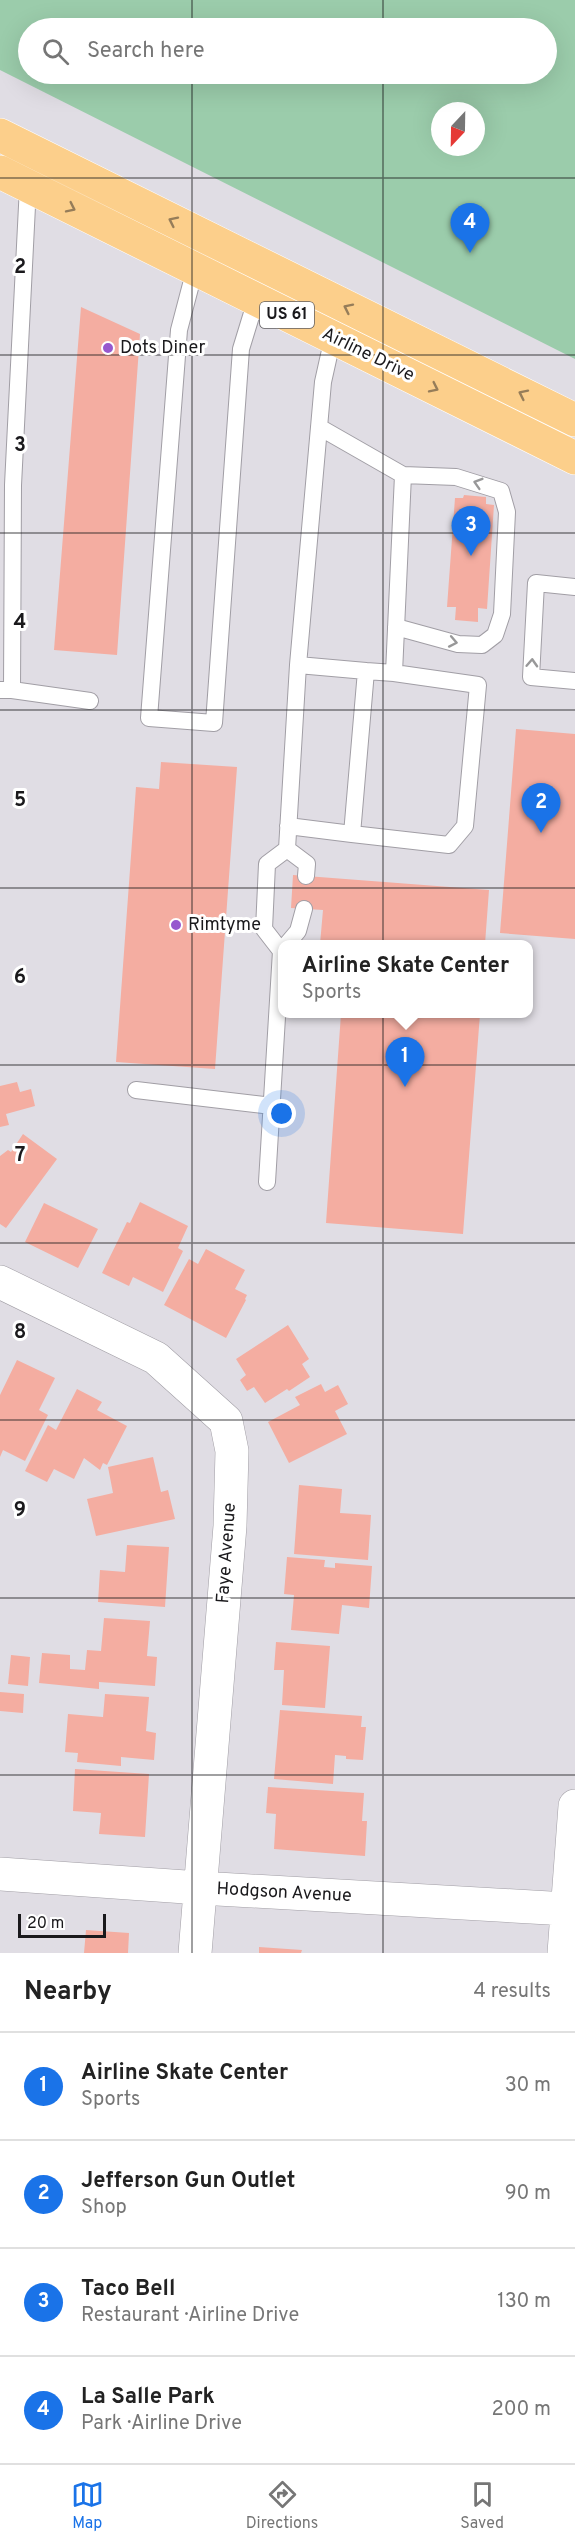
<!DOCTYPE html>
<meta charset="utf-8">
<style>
body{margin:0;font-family:Overpass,sans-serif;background:#f2f2f2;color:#222}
.compass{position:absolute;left:431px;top:102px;width:54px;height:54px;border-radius:50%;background:#fff;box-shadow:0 6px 24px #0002;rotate:202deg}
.scale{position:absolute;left:18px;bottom:15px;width:88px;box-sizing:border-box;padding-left:6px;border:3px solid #1a191c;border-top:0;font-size:16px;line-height:21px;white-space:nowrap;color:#1a191c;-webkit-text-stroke:4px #fff;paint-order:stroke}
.you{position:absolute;left:282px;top:1114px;width:21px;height:21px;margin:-15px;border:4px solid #fff;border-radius:50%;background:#1a73e8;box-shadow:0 0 0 9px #1a73e833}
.badge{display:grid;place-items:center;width:39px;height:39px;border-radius:50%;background:#1a73e8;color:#fff;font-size:20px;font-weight:700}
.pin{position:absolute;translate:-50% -50px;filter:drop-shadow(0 2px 3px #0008)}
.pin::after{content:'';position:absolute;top:32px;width:21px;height:18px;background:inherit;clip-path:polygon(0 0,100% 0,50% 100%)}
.popup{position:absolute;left:278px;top:940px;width:255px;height:78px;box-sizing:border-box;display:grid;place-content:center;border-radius:12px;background:#fff;filter:drop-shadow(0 2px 4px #0005);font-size:20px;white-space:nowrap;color:#767676}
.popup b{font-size:22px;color:#222}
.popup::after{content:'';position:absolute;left:50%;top:100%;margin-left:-12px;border:12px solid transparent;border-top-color:#fff}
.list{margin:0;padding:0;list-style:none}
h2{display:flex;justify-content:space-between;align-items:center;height:78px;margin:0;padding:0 24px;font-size:26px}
h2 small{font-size:20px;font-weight:400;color:#767676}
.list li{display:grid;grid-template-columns:39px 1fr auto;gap:18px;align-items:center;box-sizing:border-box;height:108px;padding:0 24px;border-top:2px solid #e0e0e0}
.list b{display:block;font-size:22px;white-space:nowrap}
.list p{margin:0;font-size:20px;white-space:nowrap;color:#767676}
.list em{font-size:20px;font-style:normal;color:#767676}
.icon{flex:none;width:33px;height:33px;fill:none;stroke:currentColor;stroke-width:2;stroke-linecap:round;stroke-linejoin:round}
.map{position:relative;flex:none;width:575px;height:1953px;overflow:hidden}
.search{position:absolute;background:#fff;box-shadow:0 6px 24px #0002;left:18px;right:18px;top:18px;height:66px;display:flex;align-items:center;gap:15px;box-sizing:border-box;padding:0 21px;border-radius:33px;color:#767676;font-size:22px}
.sheet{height:510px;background:#fff}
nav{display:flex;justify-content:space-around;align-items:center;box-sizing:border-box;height:84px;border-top:2px solid #e0e0e0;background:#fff;font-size:16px;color:#767676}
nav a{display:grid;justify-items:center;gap:3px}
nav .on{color:#1a73e8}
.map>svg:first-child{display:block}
.green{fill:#9bccab;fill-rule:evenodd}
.building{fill:#f4ada1}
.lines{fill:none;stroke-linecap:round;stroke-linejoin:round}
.lane-casing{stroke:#a19ea5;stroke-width:18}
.street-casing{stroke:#a19ea5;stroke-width:34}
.highway-casing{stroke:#fff;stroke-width:34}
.lane{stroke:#fff;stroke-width:16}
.street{stroke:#fff;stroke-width:33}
.highway{stroke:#fccf8b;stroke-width:33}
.oneway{stroke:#967d59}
.oneway2{stroke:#989899}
.grid{fill:none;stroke:#1a191c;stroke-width:1.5;stroke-opacity:0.55}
.poi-dot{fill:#9758ce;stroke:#fff;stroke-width:2}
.labels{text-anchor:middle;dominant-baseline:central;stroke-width:6;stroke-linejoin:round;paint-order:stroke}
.shield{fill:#fff;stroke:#5f5e60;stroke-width:1.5}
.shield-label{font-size:16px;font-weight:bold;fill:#1a191c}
.poi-label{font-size:18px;fill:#1a191c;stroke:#fff;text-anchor:start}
.street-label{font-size:18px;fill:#1a191c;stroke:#fff}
.grid-label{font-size:20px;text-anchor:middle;font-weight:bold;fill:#1a191c;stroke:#fff;stroke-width:6;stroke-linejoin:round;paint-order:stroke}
</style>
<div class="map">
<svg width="575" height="1953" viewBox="0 0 575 1953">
<rect width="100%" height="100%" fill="#e0dde4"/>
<path class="green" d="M0,0H575V359L0,70ZM28,28H546V74H28ZM440,111H476V147H440Z"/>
<path class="building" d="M81,307L140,334L117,655L54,650Z
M464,495L486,497V504L494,505L487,609L478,608V622L455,620L456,607H447L455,498H463Z
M516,729L575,734V939L500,933Z
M161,762L237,767L215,1069L116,1062L136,787L159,789Z
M293,875L489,890L485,944H320L323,910L291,908Z
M341,1014H480L463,1234L326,1223Z
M17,1082L20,1092L31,1089L35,1106L6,1114L9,1125L0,1127V1086Z
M23,1134L57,1159L6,1228L0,1224V1156L8,1150L11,1152Z
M140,1202L188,1226L178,1248L183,1251L163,1292L133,1277L129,1286L102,1273L127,1222L130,1223Z
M44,1203L98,1229L78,1268L25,1242Z
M206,1249L245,1270L235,1289L247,1295L245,1299L246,1300L226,1338L164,1305L189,1259L198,1264Z
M288,1325L309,1359L302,1364L310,1377L289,1391L287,1389L265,1403L254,1387L247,1391L240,1380L246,1375L236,1359Z
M17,1360L55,1378L39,1410L48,1415L25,1461L3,1450L0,1457V1395Z
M321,1384L325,1392L338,1385L348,1404L335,1411L347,1434L289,1463L268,1422L300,1405L295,1397Z
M77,1389L102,1402L97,1410L127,1426L107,1465L103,1463L100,1470L84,1458L74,1479L54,1469L47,1482L25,1471L48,1425L56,1430Z
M153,1457L161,1492L168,1490L175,1519L96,1536L87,1499L113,1493L108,1467Z
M299,1485L342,1489L340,1513L371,1515L368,1560L294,1554Z
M127,1545L169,1547L165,1607L98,1602L100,1570L125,1572Z
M287,1557L325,1560L324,1567L335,1568V1563L372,1566L369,1608L342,1605L339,1634L291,1630L294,1595L284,1594Z
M104,1618L150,1621L147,1656L157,1657L155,1686L99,1682V1689L39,1683L42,1653L70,1655V1669L85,1670L87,1650L101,1651Z
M276,1642L330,1646L325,1708L282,1705L284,1670H274Z
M11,1655L30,1657L28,1686L8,1684Z
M0,1692L24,1694L23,1713L0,1711Z
M105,1694L149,1697L146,1731L156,1733L154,1760L121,1757V1766L77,1762L78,1753L65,1752L68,1714L103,1717Z
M280,1710L362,1716L361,1727H366L363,1760L346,1759V1756L335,1755L333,1784L274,1779Z
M75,1769L149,1774L145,1837L99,1834L101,1813L73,1811Z
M268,1787L364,1793L362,1821H367L365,1856L274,1849L276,1814L266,1813Z
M86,1930L129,1933L128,1953H84Z
M259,1947L302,1950L301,1953H259Z"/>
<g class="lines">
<defs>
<path id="lane" d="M195,269L179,330L149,718L214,723L241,349L256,300
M319,427L403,475L394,673L478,685L465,826L449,845L352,834L366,671L394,673
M575,587L536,583L531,677L575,681
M396,627L458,644L482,645L495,635L502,614L507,512L501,491L456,477L403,475
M298,665L366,671
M0,690H12L90,701
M12,690L13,485L28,186
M288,826L352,834
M287,849L307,864L306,876
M287,944L298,931L304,909
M136,1090L272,1106
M267,1182L281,951L264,929L267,864L287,849L298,665L323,382L333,337"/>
<path id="street" d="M0,1282L156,1358L226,1421L232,1451L230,1526L195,1953
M0,1874L200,1888L567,1909
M564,1953L575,1806"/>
<path id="highway" d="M0,135L575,420
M0,172L575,458"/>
</defs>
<use href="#lane" class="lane-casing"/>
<use href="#street" class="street-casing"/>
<use href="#highway" class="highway-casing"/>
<use href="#lane" class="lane"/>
<use href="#street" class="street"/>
<use href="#highway" class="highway"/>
</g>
<defs><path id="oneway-chevron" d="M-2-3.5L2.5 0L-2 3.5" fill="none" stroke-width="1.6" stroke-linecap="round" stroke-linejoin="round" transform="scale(1.5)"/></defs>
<g class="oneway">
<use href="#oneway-chevron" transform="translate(71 208) rotate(26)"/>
<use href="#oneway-chevron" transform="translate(173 221) rotate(-154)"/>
<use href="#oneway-chevron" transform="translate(348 308) rotate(-154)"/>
<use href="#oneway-chevron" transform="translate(434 388) rotate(26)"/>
<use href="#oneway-chevron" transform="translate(523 394) rotate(-154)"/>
</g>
<g class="oneway2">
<use href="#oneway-chevron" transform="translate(478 483) rotate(-163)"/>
<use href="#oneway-chevron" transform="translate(453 642) rotate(11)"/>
<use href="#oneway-chevron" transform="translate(532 663) rotate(-87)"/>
</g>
<path class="grid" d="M192,0V28M383,0V28M192,74V1953M383,74V1953M0,178H575M0,355H575M0,533H575M0,710H575M0,888H575M0,1065H575M0,1243H575M0,1420H575M0,1598H575M0,1775H575"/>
<g class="poi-dot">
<circle cx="108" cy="348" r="6"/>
<circle cx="176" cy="925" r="6"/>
</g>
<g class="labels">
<rect class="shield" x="260" y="302" width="54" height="26" rx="4.5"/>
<g class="shield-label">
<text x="287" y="315">US 61</text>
</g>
<g class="poi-label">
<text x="120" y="348">Dots Diner</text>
<text x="188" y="925">Rimtyme</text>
</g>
<g class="street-label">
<text transform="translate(368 355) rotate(26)">Airline Drive</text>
<text transform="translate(227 1553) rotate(-86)">Faye Avenue</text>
<text transform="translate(284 1893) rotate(3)">Hodgson Avenue</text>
</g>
</g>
<g class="grid-label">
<text x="20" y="273">2</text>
<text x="20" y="451">3</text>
<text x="20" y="628">4</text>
<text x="20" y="806">5</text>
<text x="20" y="983">6</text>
<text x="20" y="1161">7</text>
<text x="20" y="1338">8</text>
<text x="20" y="1516">9</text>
</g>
</svg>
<svg class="compass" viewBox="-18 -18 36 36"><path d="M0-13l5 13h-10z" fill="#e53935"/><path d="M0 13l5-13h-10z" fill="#767676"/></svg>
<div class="scale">20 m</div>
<div class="you"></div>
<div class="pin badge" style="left:405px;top:1087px">1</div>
<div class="popup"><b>Airline Skate Center</b>Sports</div>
<div class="pin badge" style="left:541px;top:833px">2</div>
<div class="pin badge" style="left:471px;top:556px">3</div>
<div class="pin badge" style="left:470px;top:253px">4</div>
<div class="search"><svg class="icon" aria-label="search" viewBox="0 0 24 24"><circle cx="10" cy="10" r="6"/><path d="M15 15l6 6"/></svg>Search here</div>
</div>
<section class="sheet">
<h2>Nearby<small>4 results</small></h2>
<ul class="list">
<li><span class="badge">1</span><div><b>Airline Skate Center</b><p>Sports</p></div><em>30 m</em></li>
<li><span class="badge">2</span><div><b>Jefferson Gun Outlet</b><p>Shop</p></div><em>90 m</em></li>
<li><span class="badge">3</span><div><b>Taco Bell</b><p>Restaurant · Airline Drive</p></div><em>130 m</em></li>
<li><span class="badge">4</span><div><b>La Salle Park</b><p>Park · Airline Drive</p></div><em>200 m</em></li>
</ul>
</section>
<nav>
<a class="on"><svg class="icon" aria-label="map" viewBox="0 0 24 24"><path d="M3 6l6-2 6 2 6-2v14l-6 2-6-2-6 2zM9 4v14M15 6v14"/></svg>Map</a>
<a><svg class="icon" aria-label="directions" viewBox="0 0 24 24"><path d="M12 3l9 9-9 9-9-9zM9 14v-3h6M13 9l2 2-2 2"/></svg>Directions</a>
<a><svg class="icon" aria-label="saved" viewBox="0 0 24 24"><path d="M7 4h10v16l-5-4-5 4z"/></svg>Saved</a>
</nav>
